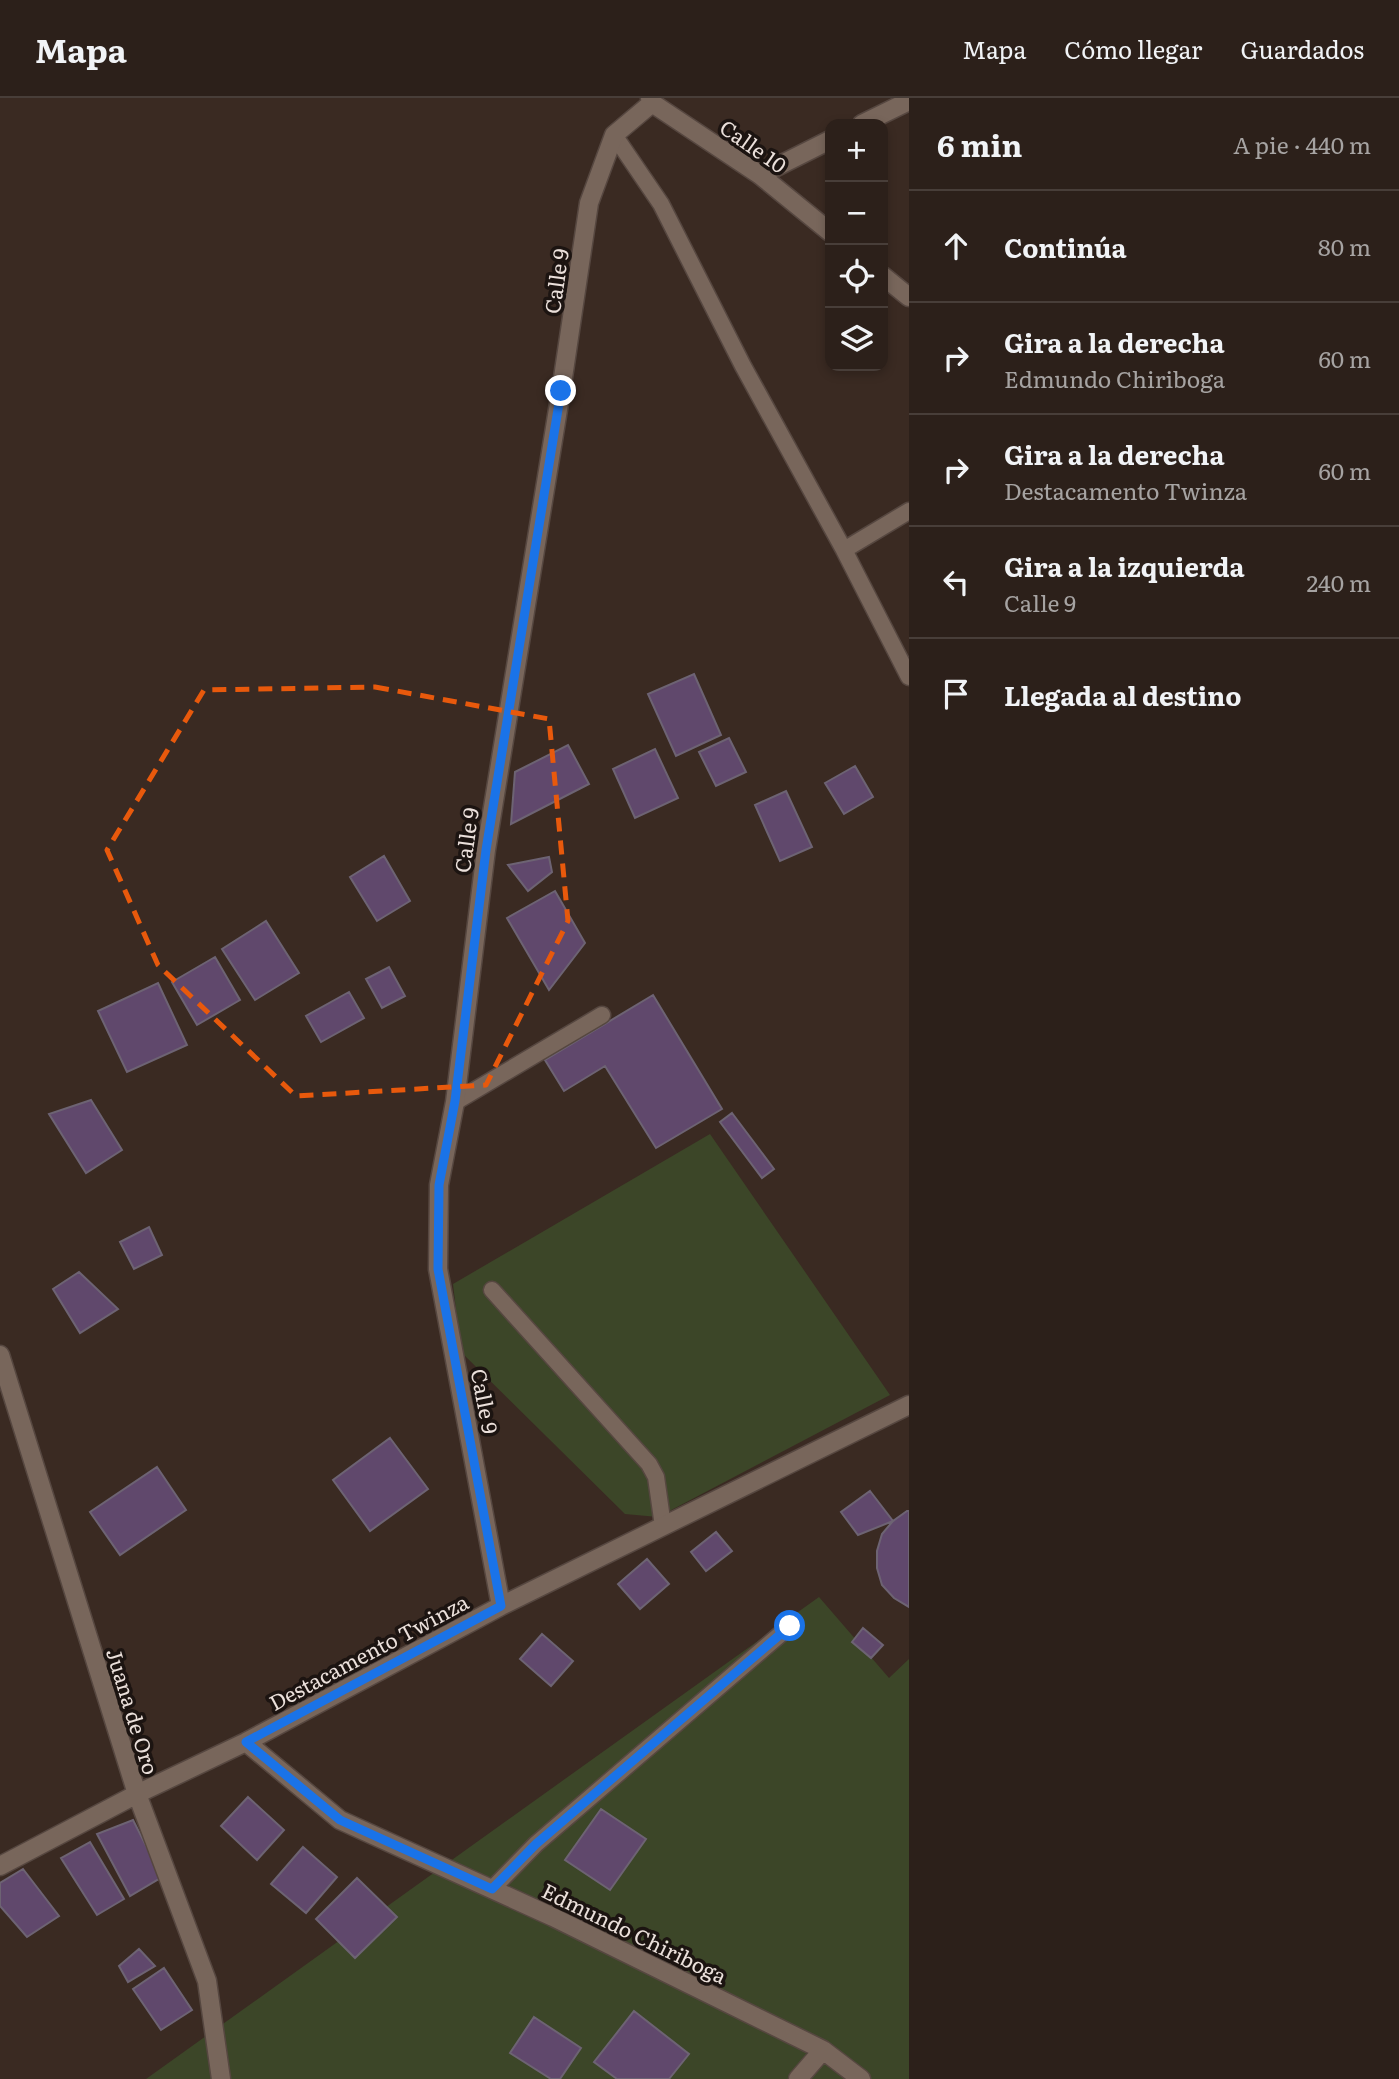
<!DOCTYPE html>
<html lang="es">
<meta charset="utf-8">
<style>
body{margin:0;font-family:Literata,serif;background:#382d27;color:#f1f3f6}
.controls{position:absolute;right:21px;top:21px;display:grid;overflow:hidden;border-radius:14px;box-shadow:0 4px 10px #0003}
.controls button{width:63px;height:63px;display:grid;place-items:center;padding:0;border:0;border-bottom:2px solid #483e39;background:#2c201a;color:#f1f3f6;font:35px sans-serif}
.stop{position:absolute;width:21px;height:21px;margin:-16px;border:5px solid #1a73e8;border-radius:50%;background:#fff}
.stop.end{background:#1a73e8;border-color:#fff;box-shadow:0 2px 7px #0008}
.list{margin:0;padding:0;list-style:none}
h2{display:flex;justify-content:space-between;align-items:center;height:91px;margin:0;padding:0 28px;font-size:30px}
h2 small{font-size:23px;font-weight:400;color:#a6a3a2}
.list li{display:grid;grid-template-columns:46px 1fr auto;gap:21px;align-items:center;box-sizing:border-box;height:112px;padding:0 28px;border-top:2px solid #483e39}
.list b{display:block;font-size:26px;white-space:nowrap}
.list p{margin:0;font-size:23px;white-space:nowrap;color:#a6a3a2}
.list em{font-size:23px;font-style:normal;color:#a6a3a2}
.icon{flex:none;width:38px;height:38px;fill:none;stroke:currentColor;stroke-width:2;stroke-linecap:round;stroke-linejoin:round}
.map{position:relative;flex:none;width:909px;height:1981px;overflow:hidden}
header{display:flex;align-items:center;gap:42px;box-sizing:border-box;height:98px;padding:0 35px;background:#2c201a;border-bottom:2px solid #483e39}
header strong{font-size:33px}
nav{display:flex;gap:38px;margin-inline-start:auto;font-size:24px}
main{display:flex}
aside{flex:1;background:#2c201a}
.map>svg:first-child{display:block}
.green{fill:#3c4628}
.building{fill:#60486c;stroke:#6d6373;stroke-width:2}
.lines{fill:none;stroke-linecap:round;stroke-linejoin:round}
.lane-casing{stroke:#564740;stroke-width:19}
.street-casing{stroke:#564740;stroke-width:21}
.lane{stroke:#78665b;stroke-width:16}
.street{stroke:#78665b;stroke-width:18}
.route{stroke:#1a73e8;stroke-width:9}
.marked{fill:none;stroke:#e8590c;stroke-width:5;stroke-dasharray:14 9;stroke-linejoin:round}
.labels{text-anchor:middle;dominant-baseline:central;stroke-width:7;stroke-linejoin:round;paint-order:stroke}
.street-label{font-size:21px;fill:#ebe0db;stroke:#1c1411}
</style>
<header>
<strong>Mapa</strong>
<nav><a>Mapa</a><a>Cómo llegar</a><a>Guardados</a></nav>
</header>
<main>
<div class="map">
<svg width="909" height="1981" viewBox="0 0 909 1981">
<rect width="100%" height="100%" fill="#3a2a22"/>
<path class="green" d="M710,1036L890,1297L658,1419L625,1416L461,1254L453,1186Z
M819,1499L889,1580L909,1561V1981H146Z"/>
<path class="building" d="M694,576L721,637L676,658L648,596Z
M729,640L746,674L716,688L699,654Z
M568,647L589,686L511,726L515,674Z
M655,651L678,700L635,720L613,671Z
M855,668L873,699L844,716L825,685Z
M786,693L812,749L780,763L755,707Z
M384,758L410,803L377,823L350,779Z
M549,759L552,774L528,793L508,767Z
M555,793L585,845L549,892L507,820Z
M266,823L299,875L255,902L222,851Z
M215,859L240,902L197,927L172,884Z
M389,869L405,898L382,910L366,881Z
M158,885L187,947L127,974L98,913Z
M349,894L364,920L321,944L306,918Z
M653,897L722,1011L656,1050L605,968L564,993L545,962Z
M91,1002L122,1052L86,1075L49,1016Z
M732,1015L774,1071L762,1080L720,1024Z
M149,1129L162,1157L134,1171L120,1144Z
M79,1174L118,1211L80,1235L53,1191Z
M390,1340L428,1391L370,1433L333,1382Z
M157,1369L186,1412L120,1457L90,1414Z
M870,1393L893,1423L858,1437L841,1414Z
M907,1413H909V1509L894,1500L882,1487L877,1470V1453L882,1436L893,1423Z
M716,1434L732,1453L706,1473L691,1454Z
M647,1461L669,1486L640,1511L618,1486Z
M863,1530L883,1547L871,1560L852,1544Z
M542,1536L573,1563L551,1588L520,1561Z
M248,1699L284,1732L257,1762L221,1728Z
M601,1711L646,1741L610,1792L565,1762Z
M133,1722L162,1779L130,1798L97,1736Z
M90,1744L124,1801L97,1817L61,1760Z
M303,1749L337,1779L306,1815L271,1786Z
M23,1771L59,1818L27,1839L0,1808V1785Z
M357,1780L397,1819L355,1860L316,1821Z
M139,1851L155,1868L128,1884L119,1868Z
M164,1870L192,1912L161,1932L133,1891Z
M634,1913L689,1956L669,1981H617L594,1964Z
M534,1919L581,1950L560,1981H551L510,1955Z"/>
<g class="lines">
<defs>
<path id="lane" d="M614,37L661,106L743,268L844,452L909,579
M844,452L909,413
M455,1004L602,917
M492,1192L649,1366L656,1379L663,1428
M492,1791L536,1746L790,1528"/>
<path id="street" d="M650,0L652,5L760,77L830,134
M862,26L909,3
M760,77L830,42
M883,178L909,199
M0,1257L137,1696L207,1883L221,1981
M501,1508L438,1171L439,1087L455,1004L486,752L561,293L589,105L614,37L652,5
M246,1644L340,1722L553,1819L823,1952L861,1981
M0,1768L137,1696L246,1644L501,1508L909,1307
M798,1981L823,1952"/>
</defs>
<use href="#lane" class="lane-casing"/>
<use href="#street" class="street-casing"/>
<use href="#lane" class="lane"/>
<use href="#street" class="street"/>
</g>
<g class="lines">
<path class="route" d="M561,293L486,752L455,1003L439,1087L438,1171L501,1508L246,1644L340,1722L492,1791L536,1746L790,1528"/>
</g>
<path class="marked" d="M375,589L549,621L568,823L486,987L296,998L158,867L107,752L204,592Z"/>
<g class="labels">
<g class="street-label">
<text transform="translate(754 47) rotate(35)">Calle 10</text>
<text transform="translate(555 183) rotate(-82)">Calle 9</text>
<text transform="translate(465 742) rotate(-82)">Calle 9</text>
<text transform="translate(486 1303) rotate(79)">Calle 9</text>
<text transform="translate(368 1553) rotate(-28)">Destacamento Twinza</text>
<text transform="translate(134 1613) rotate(73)">Juana de Oro</text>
<text transform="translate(635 1834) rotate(26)">Edmundo Chiriboga</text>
</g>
</g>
</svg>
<div class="controls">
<button>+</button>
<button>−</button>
<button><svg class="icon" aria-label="locate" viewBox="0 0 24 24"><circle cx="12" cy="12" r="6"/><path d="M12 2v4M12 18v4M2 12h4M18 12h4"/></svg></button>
<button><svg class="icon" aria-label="layers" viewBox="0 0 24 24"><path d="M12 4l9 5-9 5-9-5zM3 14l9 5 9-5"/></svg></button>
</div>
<div class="stop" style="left:790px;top:1528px"></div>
<div class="stop end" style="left:561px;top:293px"></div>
</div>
<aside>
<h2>6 min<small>A pie · 440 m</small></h2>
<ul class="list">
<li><svg class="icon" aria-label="ahead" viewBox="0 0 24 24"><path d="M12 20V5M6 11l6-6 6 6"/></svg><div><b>Continúa</b></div><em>80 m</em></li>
<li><svg class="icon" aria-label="right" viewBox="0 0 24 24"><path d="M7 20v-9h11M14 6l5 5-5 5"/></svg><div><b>Gira a la derecha</b><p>Edmundo Chiriboga</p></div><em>60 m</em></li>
<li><svg class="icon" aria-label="right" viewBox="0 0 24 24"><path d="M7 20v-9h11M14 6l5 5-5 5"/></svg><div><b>Gira a la derecha</b><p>Destacamento Twinza</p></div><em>60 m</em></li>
<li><svg class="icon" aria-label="left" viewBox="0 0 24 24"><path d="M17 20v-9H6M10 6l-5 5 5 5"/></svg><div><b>Gira a la izquierda</b><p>Calle 9</p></div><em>240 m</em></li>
<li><svg class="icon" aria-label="arrive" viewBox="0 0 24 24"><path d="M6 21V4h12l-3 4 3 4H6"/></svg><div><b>Llegada al destino</b></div></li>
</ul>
</aside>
</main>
